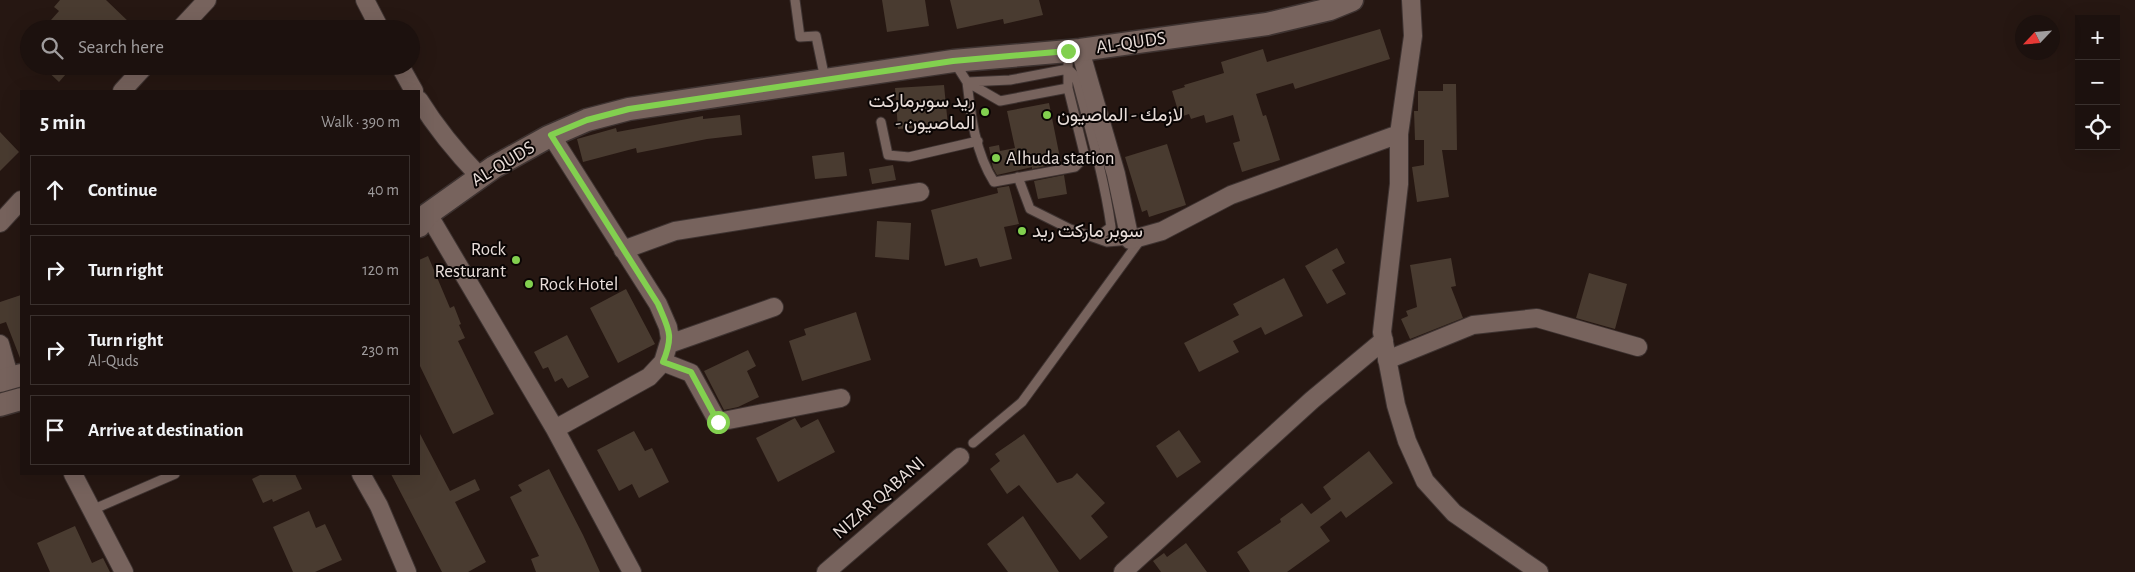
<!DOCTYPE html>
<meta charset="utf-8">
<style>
body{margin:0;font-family:"Alegreya Sans",Vazirmatn,sans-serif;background:#291f1c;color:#f1f3f6}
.controls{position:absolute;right:15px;top:15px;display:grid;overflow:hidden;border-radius:0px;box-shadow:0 5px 20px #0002}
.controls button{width:45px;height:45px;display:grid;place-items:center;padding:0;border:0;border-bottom:1px solid #3a312e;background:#1c110e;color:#f1f3f6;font:25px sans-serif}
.compass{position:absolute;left:2015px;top:15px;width:45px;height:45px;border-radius:50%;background:#1c110e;box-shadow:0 5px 20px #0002;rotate:244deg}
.stop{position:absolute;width:15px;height:15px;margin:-11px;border:4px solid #82d04f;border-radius:50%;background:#fff}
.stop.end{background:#82d04f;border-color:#fff;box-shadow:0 1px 5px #0008}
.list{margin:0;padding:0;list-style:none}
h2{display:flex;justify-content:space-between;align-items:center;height:65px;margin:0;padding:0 20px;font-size:21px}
h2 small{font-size:16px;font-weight:400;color:#a09d9e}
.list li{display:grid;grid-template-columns:32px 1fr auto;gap:15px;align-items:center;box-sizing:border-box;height:70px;margin:0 10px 10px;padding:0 10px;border:1px solid #3a312e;border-radius:0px}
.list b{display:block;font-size:19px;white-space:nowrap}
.list p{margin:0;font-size:16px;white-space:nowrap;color:#a09d9e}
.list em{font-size:16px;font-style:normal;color:#a09d9e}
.icon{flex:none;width:28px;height:28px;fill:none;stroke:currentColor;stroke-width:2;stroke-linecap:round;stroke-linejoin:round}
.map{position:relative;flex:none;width:2135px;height:572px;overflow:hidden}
.search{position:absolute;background:#1c110e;box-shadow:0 5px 20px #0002;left:20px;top:20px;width:400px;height:55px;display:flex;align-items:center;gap:12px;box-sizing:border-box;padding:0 18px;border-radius:28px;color:#a09d9e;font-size:19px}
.panel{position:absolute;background:#1c110e;box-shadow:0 5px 20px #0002;left:20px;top:90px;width:400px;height:385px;border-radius:0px}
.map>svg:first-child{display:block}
.building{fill:#493b30}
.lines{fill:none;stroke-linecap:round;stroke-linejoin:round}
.service-casing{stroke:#3e3331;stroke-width:11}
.minor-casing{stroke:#3e3331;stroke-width:20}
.tertiary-casing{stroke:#3e3331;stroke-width:25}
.service{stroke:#77635d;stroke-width:9}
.minor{stroke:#77635d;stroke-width:18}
.tertiary{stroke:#77635d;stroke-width:22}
.route{stroke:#82d04f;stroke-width:6}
.poi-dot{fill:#82d04f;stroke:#0a0504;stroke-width:2}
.labels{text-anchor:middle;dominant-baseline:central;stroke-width:4;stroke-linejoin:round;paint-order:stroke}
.street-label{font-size:19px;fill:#e8ddd9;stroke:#0a0504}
.poi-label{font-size:19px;fill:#e8ddd9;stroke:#0a0504;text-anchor:start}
</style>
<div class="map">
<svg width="2135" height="572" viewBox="0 0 2135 572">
<rect width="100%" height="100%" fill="#261712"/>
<path class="building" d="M60,0H106L130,23L124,29H43L59,11L54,7Z
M882,0H925L929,26L887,32Z
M950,0H1039L1043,15L1004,24L1003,19L957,29Z
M1380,29L1390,59L1295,89L1293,83L1256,94L1263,116L1266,115L1280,160L1242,172L1233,143L1240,141L1233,115L1206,123L1204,115L1191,119L1189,114L1180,117L1172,91L1185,87L1184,85L1224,73L1221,62L1263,49L1267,62Z
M42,66H73L59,82Z
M1443,84H1456L1457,150H1442L1449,197L1417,202L1412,167L1424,165V140H1415L1414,111H1418V91H1443Z
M944,85L948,126L898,129L895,88Z
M1049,103L1061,163L1032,169V167L997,175L993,168L989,147L999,145L1000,151L1015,148L1007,111Z
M740,115L742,135L707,139L637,153L636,148L583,162L577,139L616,128L617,132L703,116V119Z
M0,132L19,152L0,171Z
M1167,144L1186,205L1149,217L1147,210L1142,212L1125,157Z
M844,152L847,176L815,179L812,156Z
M893,165L896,180L872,184L869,169Z
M1064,175L1067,194L1038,199L1034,181Z
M1009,186L1019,224L1004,227L1012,259L980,267L977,258L945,266L931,210L998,193L997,188Z
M877,221L911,223L909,260L875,257Z
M1337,248L1345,263L1332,270L1346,294L1327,304L1305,266Z
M428,256L450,308L454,306L461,324L459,325L465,338L458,341L494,414L453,434L419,364V260Z
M1451,258L1456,286L1451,287L1463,318L1410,339L1401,319L1408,316L1406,311L1417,307L1410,265Z
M1589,273L1627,284L1615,329L1576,318Z
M1284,278L1303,316L1265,335L1261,327L1233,341L1239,352L1199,372L1184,343L1239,315L1233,304Z
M626,289L655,344L618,363L590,308Z
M21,295V358H20L6,322L0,324V302Z
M856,312L871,360L802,381L789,341L806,335L804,329Z
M567,335L589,377L568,388L562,378L555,382L548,367L543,369L534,352Z
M748,350L756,366L747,371L759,397L738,407L724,410L704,371Z
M795,418L801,428L818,419L835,452L778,482L756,438Z
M1179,430L1201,462L1177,478L1156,446Z
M634,431L645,451L652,448L669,482L639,498L632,484L619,491L597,450Z
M419,432L450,491L475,479L480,490L455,502L486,562L468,572H442L391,474H419Z
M1024,434L1057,483L1072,478L1077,473L1105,503L1091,516L1108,537L1080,560L1019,485L1007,494L990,469L1000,461L995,454Z
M1369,451L1393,483L1346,518L1341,511L1320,527L1330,541L1287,572H1250L1237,552L1281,522L1280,519L1302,503L1311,514L1331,499L1323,487Z
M549,469L583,535L600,572H536L531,559L539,556L510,497L522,491L518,485Z
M262,474H295L302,489L273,502L272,499L263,503L252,479Z
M309,511L316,528L325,524L342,560L315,572H293L273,527Z
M1023,516L1059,572H1008L987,544Z
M75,526L92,563L103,558L110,572H50L37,543Z
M1186,543L1207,572H1161L1153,561L1164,553L1167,557Z"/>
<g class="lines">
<defs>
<path id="service" d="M795,0L800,37L816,36L825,79
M1068,52V88L1085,157L1075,167L994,182C975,152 971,116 967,82L1010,80L1068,69L1076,77C1089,127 1104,176 1111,227L1096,238
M955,63L967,82L1000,101L1068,88
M881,122L888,155L909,157L978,141
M1018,177L1030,209L1070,229L1107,242L1130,240
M973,443L1022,402L1141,239
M92,510L175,474"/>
<path id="minor" d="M365,0L380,29
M1411,0L1413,36L1399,134V184L1382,332L1396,405L1407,441L1425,481L1454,513L1539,572
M180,29L207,0
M1080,50L1116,174L1130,240L1162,231L1231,195L1399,134
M400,66L414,91
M122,91L145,66
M419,100C437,129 457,153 480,177
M551,135L658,304L668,327L670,339L663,362L649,377L555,429
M428,214L555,429L632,572
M0,223L21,200
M623,250L675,231L920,192
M0,344L10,379
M669,344L774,307
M1387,360L1473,325L1537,318L1638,347
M663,362L691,373L718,422L841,398
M73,474L124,572
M361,474L379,506L407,572
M826,572L960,457
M1123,572L1312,400L1384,340"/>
<path id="tertiary" d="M419,226L428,214L494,167L548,137L587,120L629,109L953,61L1080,50L1267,24L1330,9L1352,0
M0,381L21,375
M0,405L21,399"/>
</defs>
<use href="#service" class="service-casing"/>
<use href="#minor" class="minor-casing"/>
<use href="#tertiary" class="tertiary-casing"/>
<use href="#service" class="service"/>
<use href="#minor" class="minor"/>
<use href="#tertiary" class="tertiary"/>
</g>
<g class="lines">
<path class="route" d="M718,422L691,372L663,362C674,335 669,330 658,304L551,135L587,120L629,109L953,61L1068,51"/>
</g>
<g class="poi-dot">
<circle cx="985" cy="112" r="5"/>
<circle cx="1047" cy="115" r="5"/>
<circle cx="996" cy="158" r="5"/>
<circle cx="1022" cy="231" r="5"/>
<circle cx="516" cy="260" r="5"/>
<circle cx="529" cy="284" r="5"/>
</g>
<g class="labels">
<g class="street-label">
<text transform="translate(1131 43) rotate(-8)">AL-QUDS</text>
<text transform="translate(503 164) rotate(-31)">AL-QUDS</text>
<text transform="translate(879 498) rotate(-41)">NIZAR QABANI</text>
</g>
<g class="poi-label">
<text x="975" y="101" text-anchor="end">ريد سوبرماركت<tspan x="975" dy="22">- الماصيون</tspan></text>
<text x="1057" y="115">لازمك - الماصيون</text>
<text x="1006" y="158">Alhuda station</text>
<text x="1032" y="231">سوبر ماركت ريد</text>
<text x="506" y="249" text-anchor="end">Rock<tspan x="506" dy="22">Resturant</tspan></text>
<text x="539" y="284">Rock Hotel</text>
</g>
</g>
</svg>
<div class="controls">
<button>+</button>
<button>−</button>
<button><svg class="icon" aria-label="locate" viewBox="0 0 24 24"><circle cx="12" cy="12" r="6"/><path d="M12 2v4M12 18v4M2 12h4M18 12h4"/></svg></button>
</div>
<svg class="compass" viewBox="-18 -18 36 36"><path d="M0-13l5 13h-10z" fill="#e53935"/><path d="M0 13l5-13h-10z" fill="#a09d9e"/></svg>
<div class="stop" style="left:718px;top:422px"></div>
<div class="stop end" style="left:1068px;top:51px"></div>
<div class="search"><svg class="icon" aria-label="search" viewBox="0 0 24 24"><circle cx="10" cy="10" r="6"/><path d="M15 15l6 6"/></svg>Search here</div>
<section class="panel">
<h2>5 min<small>Walk · 390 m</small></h2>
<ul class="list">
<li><svg class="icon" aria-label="ahead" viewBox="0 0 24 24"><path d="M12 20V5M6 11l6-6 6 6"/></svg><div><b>Continue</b></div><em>40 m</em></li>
<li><svg class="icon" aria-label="right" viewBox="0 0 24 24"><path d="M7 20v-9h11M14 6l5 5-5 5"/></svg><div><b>Turn right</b></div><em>120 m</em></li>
<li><svg class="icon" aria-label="right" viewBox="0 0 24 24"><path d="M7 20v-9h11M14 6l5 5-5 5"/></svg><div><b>Turn right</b><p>Al-Quds</p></div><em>230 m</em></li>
<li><svg class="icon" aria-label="arrive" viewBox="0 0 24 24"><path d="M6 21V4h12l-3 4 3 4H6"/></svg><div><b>Arrive at destination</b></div></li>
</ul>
</section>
</div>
